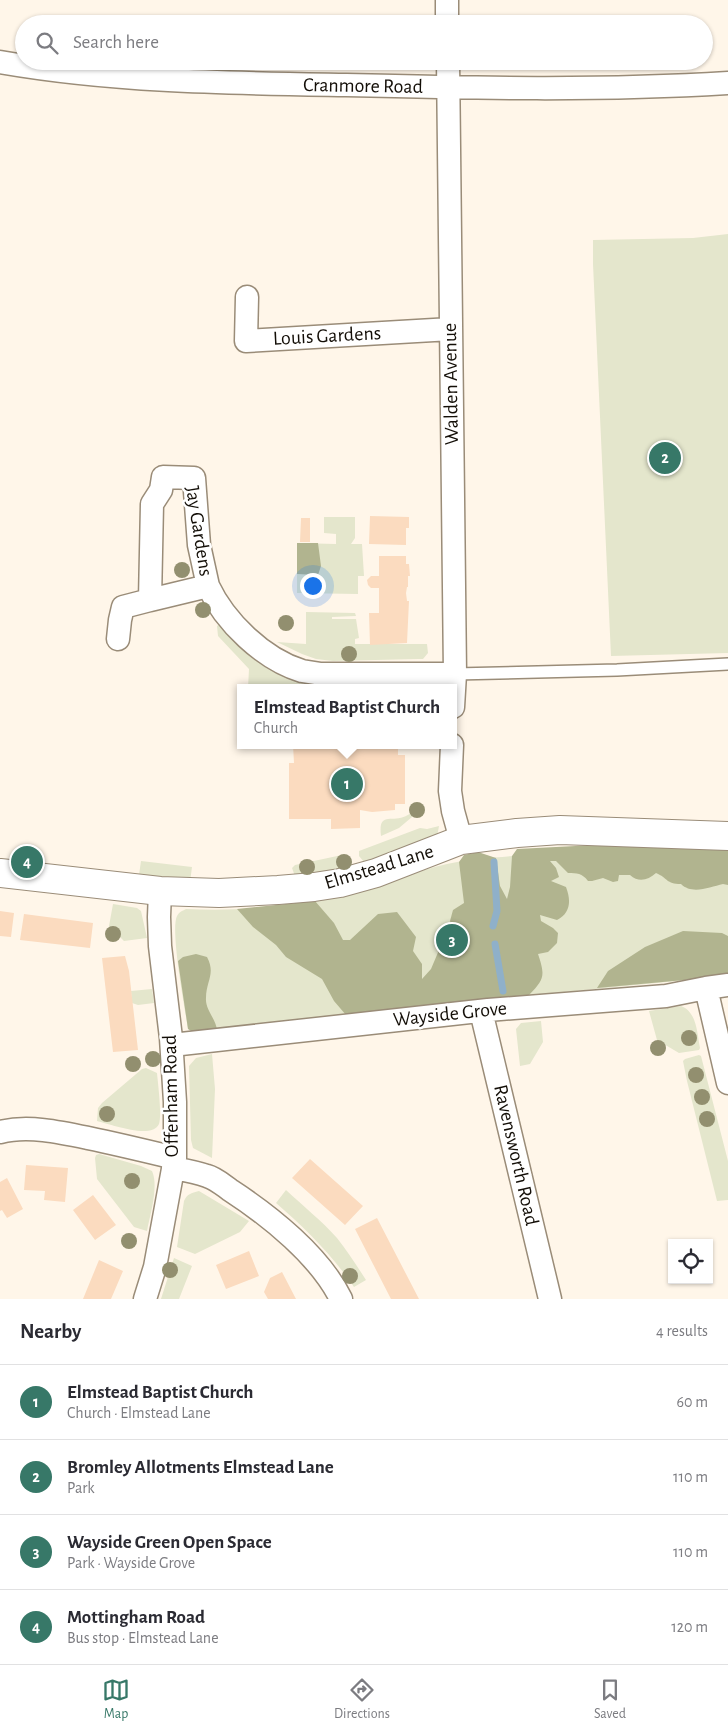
<!DOCTYPE html>
<meta charset="utf-8">
<style>
body{margin:0;font-family:"Alegreya Sans",sans-serif;background:#f2f2f3;color:#2b2b33}
.controls{position:absolute;right:15px;bottom:15px;display:grid;overflow:hidden;border-radius:0px;box-shadow:0 1px 4px #0004}
.controls button{width:45px;height:45px;display:grid;place-items:center;padding:0;border:0;border-bottom:1px solid #e1e1e2;background:#fff;color:#2b2b33;font:25px sans-serif}
.you{position:absolute;left:312px;top:585px;width:18px;height:18px;margin:-12px;border:4px solid #fff;border-radius:50%;background:#1a73e8;box-shadow:0 0 0 8px #1a73e833}
.badge{display:grid;place-items:center;width:32px;height:32px;border-radius:50%;background:#377868;color:#fff;font-size:16px;font-weight:700}
.pin{position:absolute;translate:-50% -50%;border:2px solid #fff;box-shadow:0 1px 5px #0006}
.popup{position:absolute;left:237px;top:684px;width:220px;height:65px;box-sizing:border-box;display:grid;place-content:center;border-radius:0px;background:#fff;filter:drop-shadow(0 1px 4px #0005);font-size:16px;white-space:nowrap;color:#7c7c81}
.popup b{font-size:19px;color:#2b2b33}
.popup::after{content:'';position:absolute;left:50%;top:100%;margin-left:-10px;border:10px solid transparent;border-top-color:#fff}
.list{margin:0;padding:0;list-style:none}
h2{display:flex;justify-content:space-between;align-items:center;height:65px;margin:0;padding:0 20px;font-size:21px}
h2 small{font-size:16px;font-weight:400;color:#7c7c81}
.list li{display:grid;grid-template-columns:32px 1fr auto;gap:15px;align-items:center;box-sizing:border-box;height:75px;padding:0 20px;border-top:1px solid #e1e1e2}
.list b{display:block;font-size:19px;white-space:nowrap}
.list p{margin:0;font-size:16px;white-space:nowrap;color:#7c7c81}
.list em{font-size:16px;font-style:normal;color:#7c7c81}
.icon{flex:none;width:28px;height:28px;fill:none;stroke:currentColor;stroke-width:2;stroke-linecap:round;stroke-linejoin:round}
.map{position:relative;flex:none;width:728px;height:1299px;overflow:hidden}
.search{position:absolute;background:#fff;box-shadow:0 1px 4px #0004;left:15px;right:15px;top:15px;height:55px;display:flex;align-items:center;gap:12px;box-sizing:border-box;padding:0 18px;border-radius:28px;color:#7c7c81;font-size:19px}
.sheet{height:365px;background:#fff}
nav{display:flex;justify-content:space-around;align-items:center;box-sizing:border-box;height:70px;border-top:1px solid #e1e1e2;background:#fff;font-size:14px;color:#7c7c81}
nav a{display:grid;justify-items:center;gap:2px}
nav .on{color:#377868}
.map>svg:first-child{display:block}
.green{fill:#e4e6cc}
.forest{fill:#b1b48f}
.lines{fill:none;stroke-linecap:round;stroke-linejoin:round}
.stream{stroke:#8fb0c9;stroke-width:7}
.building{fill:#fbdbbf}
.service-casing{stroke:#9a8c78;stroke-width:14}
.minor-casing{stroke:#9a8c78;stroke-width:25}
.tertiary-casing{stroke:#9a8c78;stroke-width:30}
.service{stroke:#fff;stroke-width:11}
.minor{stroke:#fff;stroke-width:22}
.tertiary{stroke:#fff;stroke-width:28}
.tree{fill:#928f6f}
.labels{text-anchor:middle;dominant-baseline:central;stroke-width:5;stroke-linejoin:round;paint-order:stroke}
.street-label{font-size:20px;fill:#130e07;stroke:#fff}
</style>
<div class="map">
<svg width="728" height="1299" viewBox="0 0 728 1299">
<rect width="100%" height="100%" fill="#fff6e9"/>
<path class="green" d="M728,234V653L611,656L593,264V240L693,238Z
M324,517H355V538L351,544H362L364,576H358V594L297,593V543L336,544V534L324,533Z
M306,612L355,613L356,616L332,617V619H356L359,638L355,639V644H427L428,653L423,659H418L333,661L316,659L302,654L277,642L306,644Z
M220,624L248,652L278,673L310,686L421,688H248L249,669L218,636L217,626Z
M419,806H425L399,828L381,836C378,811 391,823 406,816C411,814 415,809 419,806Z
M439,826L437,837L410,850L364,862L359,856V851L420,828L427,829Z
M728,852V976L492,999L217,1031L188,1029C185,1009 170,930 177,916C179,912 182,911 186,909C242,912 310,906 364,890C392,882 419,870 447,864C468,859 491,858 512,856Z
M342,855L350,863L354,870L296,879L292,868L295,865Z
M141,861L192,867L190,882L139,875Z
M113,904L137,908L141,911L147,938L124,941L109,926Z
M152,989L154,1003L138,1005L132,1003L131,991Z
M681,1006C697,1012 697,1033 700,1048L699,1050L679,1053L657,1040L649,1011Z
M541,1021L543,1042L530,1064L520,1066L516,1029L521,1023Z
M212,1054L215,1089L212,1158L193,1148L191,1140L189,1066L196,1058Z
M699,1055L701,1056L728,1161V1200L717,1201L687,1081L683,1061L685,1059Z
M146,1068L157,1073C158,1084 162,1115 159,1124C152,1140 110,1124 97,1121L98,1108L102,1103L142,1069Z
M99,1154L141,1166L152,1171C159,1186 150,1215 147,1231L134,1227L97,1179L95,1158L96,1155Z
M286,1190C303,1206 322,1221 337,1238C348,1252 357,1266 366,1280L354,1287C332,1255 305,1228 276,1203Z
M199,1191L249,1221L240,1232L195,1254L177,1247L184,1201C187,1194 191,1193 199,1191Z
M174,1258L192,1266L179,1299H161Z"/>
<path class="forest" d="M297,543H318L321,566L318,575L297,574Z
M595,845H728V885L723,884C710,887 692,895 681,884C666,884 668,878 656,873C648,880 639,883 630,875H619L618,881L613,882L603,878L592,881H588C582,873 577,873 568,873L556,861H550L556,868L559,877L551,881L566,887C571,900 571,913 557,920L540,915L541,921L553,928L558,933L557,943L548,952L538,954C545,975 545,979 529,995L346,1015L334,1001L322,979L286,957L276,945L253,927L237,909L315,901L334,923L343,940H350L378,914L397,912L416,937L413,951L422,964V979L431,969L442,943L457,937L450,921L453,910L464,903L459,862L464,855L478,852L496,858L500,886L507,899L510,887L512,856L517,849Z
M683,931L722,933L728,936V976L597,988L608,971L645,947Z
M196,954L207,957C216,974 206,981 206,998C205,1010 217,1020 217,1031L194,1033L188,1029L178,961L183,957Z"/>
<g class="lines">
<path class="stream" d="M493,926L497,911L494,862
M495,944L503,991"/>
</g>
<path class="building" d="M370,516L409,517V528H406V545L369,544Z
M301,518H310V542H300Z
M379,556H406V564H409L410,576H408V587H407L406,593L407,601H409L407,643L370,645L369,613H379V588H371L368,585L367,580L371,576H379Z
M293,745H398V755H405V804H395V810L372,812L360,810V828L331,829V819H289V763H294Z
M0,911L14,913L11,937L0,936Z
M24,914L93,923L90,948L20,940Z
M125,956L129,971L138,1050L113,1052L102,958Z
M310,1159L363,1206L345,1225L292,1178Z
M26,1165L68,1168L65,1202L44,1200L45,1191L24,1190Z
M7,1178L23,1209L7,1218L2,1210L0,1211V1182Z
M93,1195L116,1225L95,1240L73,1210Z
M377,1218L419,1299H391L355,1229Z
M249,1251L259,1276L226,1289L216,1265Z
M99,1260L123,1271L111,1299H83Z
M282,1272L296,1299H268L264,1292L270,1278Z"/>
<g class="lines">
<defs>
<path id="service" d="M455,674L617,670L728,664"/>
<path id="minor" d="M447,0V24
M448,61L455,674L453,707
M0,62C115,82 231,83 346,85C473,88 601,91 728,83
M247,297L246,341L451,329
M208,586L199,545L194,478L163,477L161,490L152,504L150,600L208,586C225,622 263,659 302,671C308,672 315,673 321,674H455
M118,639L120,620L123,607L150,600
M452,745L450,791L453,811L461,840
M706,988L728,1083
M481,1011L550,1299
M172,1045L488,1010L666,996L706,988L728,985
M0,1132C28,1125 60,1132 88,1138C117,1144 146,1151 175,1158
M173,1168C184,1170 196,1172 207,1176C215,1178 223,1185 230,1190C270,1216 320,1256 341,1299
M145,1299L155,1267L175,1158V1102L171,1038L160,946L159,917L160,891"/>
<path id="tertiary" d="M0,873L160,891L219,893L278,890L314,887L340,883L376,873L461,840L517,833L560,830L728,836"/>
</defs>
<use href="#service" class="service-casing"/>
<use href="#minor" class="minor-casing"/>
<use href="#tertiary" class="tertiary-casing"/>
<use href="#service" class="service"/>
<use href="#minor" class="minor"/>
<use href="#tertiary" class="tertiary"/>
</g>
<g class="tree">
<circle cx="182" cy="570" r="8"/>
<circle cx="203" cy="610" r="8"/>
<circle cx="286" cy="623" r="8"/>
<circle cx="349" cy="654" r="8"/>
<circle cx="417" cy="810" r="8"/>
<circle cx="344" cy="862" r="8"/>
<circle cx="307" cy="867" r="8"/>
<circle cx="113" cy="934" r="8"/>
<circle cx="689" cy="1038" r="8"/>
<circle cx="658" cy="1048" r="8"/>
<circle cx="153" cy="1059" r="8"/>
<circle cx="133" cy="1064" r="8"/>
<circle cx="696" cy="1075" r="8"/>
<circle cx="702" cy="1097" r="8"/>
<circle cx="107" cy="1114" r="8"/>
<circle cx="707" cy="1119" r="8"/>
<circle cx="132" cy="1181" r="8"/>
<circle cx="129" cy="1241" r="8"/>
<circle cx="170" cy="1270" r="8"/>
<circle cx="350" cy="1276" r="8"/>
</g>
<g class="labels">
<g class="street-label">
<text transform="translate(363 86) rotate(1)">Cranmore Road</text>
<text transform="translate(327 336) rotate(-3)">Louis Gardens</text>
<text transform="translate(451 384) rotate(-91)">Walden Avenue</text>
<text transform="translate(199 531) rotate(81)">Jay Gardens</text>
<text transform="translate(379 867) rotate(-17)">Elmstead Lane</text>
<text transform="translate(450 1014) rotate(-6)">Wayside Grove</text>
<text transform="translate(171 1096) rotate(-91)">Offenham Road</text>
<text transform="translate(516 1155) rotate(77)">Ravensworth Road</text>
</g>
</g>
</svg>
<div class="controls">
<button><svg class="icon" aria-label="locate" viewBox="0 0 24 24"><circle cx="12" cy="12" r="6"/><path d="M12 2v4M12 18v4M2 12h4M18 12h4"/></svg></button>
</div>
<div class="you"></div>
<div class="pin badge" style="left:347px;top:784px">1</div>
<div class="popup"><b>Elmstead Baptist Church</b>Church</div>
<div class="pin badge" style="left:665px;top:458px">2</div>
<div class="pin badge" style="left:452px;top:940px">3</div>
<div class="pin badge" style="left:27px;top:862px">4</div>
<div class="search"><svg class="icon" aria-label="search" viewBox="0 0 24 24"><circle cx="10" cy="10" r="6"/><path d="M15 15l6 6"/></svg>Search here</div>
</div>
<section class="sheet">
<h2>Nearby<small>4 results</small></h2>
<ul class="list">
<li><span class="badge">1</span><div><b>Elmstead Baptist Church</b><p>Church · Elmstead Lane</p></div><em>60 m</em></li>
<li><span class="badge">2</span><div><b>Bromley Allotments Elmstead Lane</b><p>Park</p></div><em>110 m</em></li>
<li><span class="badge">3</span><div><b>Wayside Green Open Space</b><p>Park · Wayside Grove</p></div><em>110 m</em></li>
<li><span class="badge">4</span><div><b>Mottingham Road</b><p>Bus stop · Elmstead Lane</p></div><em>120 m</em></li>
</ul>
</section>
<nav>
<a class="on"><svg class="icon" aria-label="map" viewBox="0 0 24 24"><path d="M3 6l6-2 6 2 6-2v14l-6 2-6-2-6 2zM9 4v14M15 6v14"/></svg>Map</a>
<a><svg class="icon" aria-label="directions" viewBox="0 0 24 24"><path d="M12 3l9 9-9 9-9-9zM9 14v-3h6M13 9l2 2-2 2"/></svg>Directions</a>
<a><svg class="icon" aria-label="saved" viewBox="0 0 24 24"><path d="M7 4h10v16l-5-4-5 4z"/></svg>Saved</a>
</nav>
